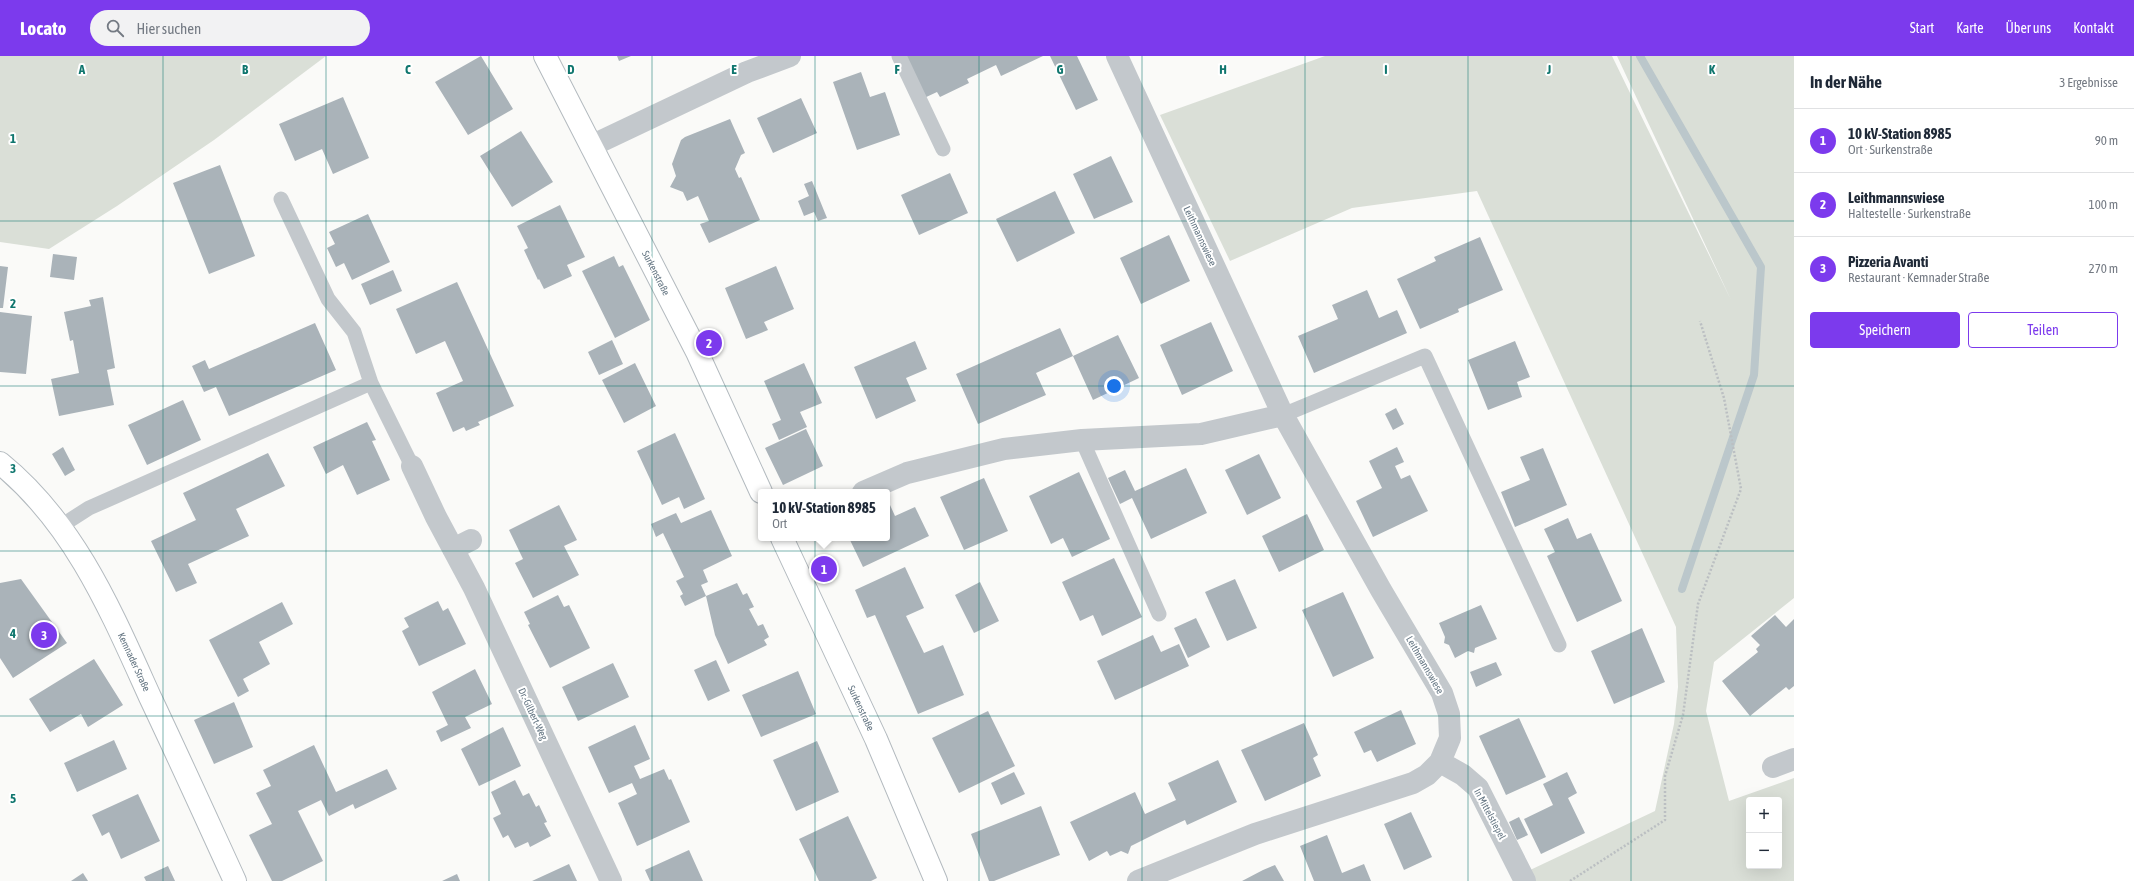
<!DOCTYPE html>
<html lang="de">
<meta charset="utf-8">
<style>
body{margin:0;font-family:"Asap Condensed",sans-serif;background:#f2f2f3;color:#1f2937}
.controls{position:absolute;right:12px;bottom:12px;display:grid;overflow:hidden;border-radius:4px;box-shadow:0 4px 16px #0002}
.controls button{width:36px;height:36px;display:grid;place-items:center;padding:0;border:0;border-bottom:1px solid #e0e1e3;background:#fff;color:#1f2937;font:20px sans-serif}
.you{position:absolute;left:1114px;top:330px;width:14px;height:14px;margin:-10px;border:3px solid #fff;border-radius:50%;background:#1a73e8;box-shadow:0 0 0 6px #1a73e833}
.badge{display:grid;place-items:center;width:26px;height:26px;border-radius:50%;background:#7c3aed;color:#fff;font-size:13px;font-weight:700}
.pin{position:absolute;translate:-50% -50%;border:2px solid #fff;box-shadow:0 1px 4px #0006}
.popup{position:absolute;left:758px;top:433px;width:132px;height:52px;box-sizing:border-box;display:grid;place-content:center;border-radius:4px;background:#fff;filter:drop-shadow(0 1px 3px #0005);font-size:13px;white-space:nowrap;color:#747a83}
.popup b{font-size:15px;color:#1f2937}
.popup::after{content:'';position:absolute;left:50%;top:100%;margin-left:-8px;border:8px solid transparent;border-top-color:#fff}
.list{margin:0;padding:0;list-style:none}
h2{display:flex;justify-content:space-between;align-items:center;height:52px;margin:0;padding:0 16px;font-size:17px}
h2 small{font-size:13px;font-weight:400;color:#747a83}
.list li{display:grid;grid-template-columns:26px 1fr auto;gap:12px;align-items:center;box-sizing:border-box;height:64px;padding:0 16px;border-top:1px solid #e0e1e3}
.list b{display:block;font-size:15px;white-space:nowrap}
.list p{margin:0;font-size:13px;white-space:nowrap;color:#747a83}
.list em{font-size:13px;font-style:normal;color:#747a83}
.actions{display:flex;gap:8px;padding:12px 16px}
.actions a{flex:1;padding:9px 0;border:1px solid #7c3aed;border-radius:4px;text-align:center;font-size:14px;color:#7c3aed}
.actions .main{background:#7c3aed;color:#fff}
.icon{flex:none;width:22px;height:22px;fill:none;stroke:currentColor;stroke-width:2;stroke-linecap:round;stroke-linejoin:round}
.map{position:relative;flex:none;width:1794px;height:825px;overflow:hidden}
header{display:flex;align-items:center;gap:24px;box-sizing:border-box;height:56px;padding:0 20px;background:#7c3aed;color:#fff}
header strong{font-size:19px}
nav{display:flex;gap:22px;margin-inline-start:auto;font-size:14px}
.search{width:280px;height:36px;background:#f2f2f3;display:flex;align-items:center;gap:10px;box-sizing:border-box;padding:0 14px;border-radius:22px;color:#747a83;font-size:15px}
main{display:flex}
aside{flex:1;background:#fff}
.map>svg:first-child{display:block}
.green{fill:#dadfd7;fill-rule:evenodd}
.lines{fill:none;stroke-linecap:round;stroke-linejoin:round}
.stream{stroke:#bbc7cb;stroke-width:8}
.building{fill:#aab3b9}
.secondary-casing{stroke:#b3babf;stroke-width:24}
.path{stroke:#bbbfc2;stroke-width:2.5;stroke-dasharray:2 2;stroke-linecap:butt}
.lane{stroke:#c3c8cc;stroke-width:15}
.street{stroke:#c3c8cc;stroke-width:22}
.secondary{stroke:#fff;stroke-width:22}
.grid{fill:none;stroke:#0f766e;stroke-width:1;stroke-opacity:0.55}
.labels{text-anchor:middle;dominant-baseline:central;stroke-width:4;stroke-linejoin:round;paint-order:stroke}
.street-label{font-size:10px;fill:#657683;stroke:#fff}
.grid-label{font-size:13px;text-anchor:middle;font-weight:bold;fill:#0f766e;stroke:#fff;stroke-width:4;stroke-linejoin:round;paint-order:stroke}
</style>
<header>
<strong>Locato</strong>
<div class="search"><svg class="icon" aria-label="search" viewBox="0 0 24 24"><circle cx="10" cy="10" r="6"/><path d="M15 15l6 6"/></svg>Hier suchen</div>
<nav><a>Start</a><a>Karte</a><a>Über uns</a><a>Kontakt</a></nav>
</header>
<main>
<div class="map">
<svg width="1794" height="825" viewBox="0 0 1794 825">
<rect width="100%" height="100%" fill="#fafaf8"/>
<path class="green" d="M0,0H326L214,84L117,150L49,193L0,186Z
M1325,0H1612L1731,244L1617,0H1794V542L1714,606L1706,655L1729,745L1794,722V825H1529L1528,815L1655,755L1674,668L1678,631L1676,571L1477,135L1352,152L1230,205L1160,59ZM1749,744H1779V810H1749Z"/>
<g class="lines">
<path class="stream" d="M1640,0L1761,211L1754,319L1682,533"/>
</g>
<path class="building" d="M481,0L513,53L468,79L435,26Z
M617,0H631L619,5Z
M901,0H1043L1001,20L996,9L967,23L969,27L940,41L937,36L922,43Z
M1050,0H1077L1098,44L1076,54Z
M861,16L870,41L885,36L900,79L857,94L833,26Z
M343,41L369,102L333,118L322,93L295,105L279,68Z
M801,42L817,77L773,97L757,62Z
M730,63L745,97L741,99L735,113L739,122L741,121L760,164L709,187L700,168L709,165L698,140L687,145L683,136L670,131L676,120L672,108L681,84L685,81Z
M521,75L553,126L512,151L480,100Z
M1111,100L1133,146L1094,163L1073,118Z
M220,109L255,200L209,218L173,127Z
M950,117L968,157L919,179L901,139Z
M812,125L827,162L818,165L814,156L804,160L798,145L809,140L804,128Z
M1055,135L1075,177L1017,206L996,163Z
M560,149L585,201L567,209L572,220L544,233L539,223L538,224L524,194L528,192L517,170Z
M368,158L390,206L352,224L344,207L336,211L327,192L335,188L329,176Z
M1169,179L1190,225L1141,248L1120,202Z
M1480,181L1503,234L1458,253L1459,256L1420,273L1397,223L1436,205L1434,201Z
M53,198L77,201L74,224L50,221Z
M614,200L619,211L623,209L650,264L615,282L582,215Z
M0,210L8,211L3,252H0Z
M776,210L794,253L764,266L768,274L746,283L725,232Z
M393,214L402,235L370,249L361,228Z
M457,226L514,350L478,366L480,369L466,375L464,371L453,376L436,337L463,325L445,285L416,298L396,253Z
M1367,234L1379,262L1397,254L1407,277L1314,317L1298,280L1338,263L1332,249Z
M103,241L115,312L107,314L114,349L59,360L51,323L79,317L73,284L70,285L64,256L91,250L89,244Z
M0,256L32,260L26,318L0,316Z
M1211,266L1233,315L1182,339L1160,289Z
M315,267L336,314L229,360L216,331L204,336L192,310L205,304L209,313Z
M1060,272L1073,300L1036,317L1046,339L978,368L956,318Z
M1118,279L1139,322L1093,344L1073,300Z
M612,284L623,308L599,319L588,296Z
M915,285L927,313L906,322L916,345L876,363L854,311Z
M1515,285L1530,321L1517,326L1522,341L1488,354L1468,304Z
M635,307L656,350L624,367L602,324Z
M804,307L822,347L800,356L807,371L779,384L772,368L781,364L764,325Z
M183,344L201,384L147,409L128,369Z
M1396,352L1404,368L1393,374L1385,358Z
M367,366L376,384L372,385L390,424L357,439L343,409L326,418L313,391Z
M806,373L823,410L783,429L765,392Z
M675,377L705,443L684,453L679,441L662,449L637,395Z
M63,391L75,414L65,420L52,398Z
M1397,391L1404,406L1395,410L1401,423L1410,419L1428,455L1373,481L1356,445L1382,432L1369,405Z
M1543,392L1567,449L1515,471L1501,436L1530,424L1520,401Z
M268,397L285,430L236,453L249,480L188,508L197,527L176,536L151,485L196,464L183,437Z
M1259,398L1281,442L1247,459L1225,414Z
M1186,412L1207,457L1151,483L1132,442L1120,448L1108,422L1125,414L1135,435Z
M1079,416L1110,483L1072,501L1063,482L1051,488L1029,440Z
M984,422L1008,475L964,494L940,441Z
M559,449L577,484L564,490L579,519L533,542L515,507L523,503L509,474Z
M890,449L895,460L915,451L929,480L863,511L849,482H887V450Z
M711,454L732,500L703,514L708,526L701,529L706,540L737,527L743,539L747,537L754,551L749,553L758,570L763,568L769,581L764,584L767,589L728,608L715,579L706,540L685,550L680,540L683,538L676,525L684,521L663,477L656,481L651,468L676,457L681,467Z
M1307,458L1324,494L1279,516L1262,480Z
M1568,462L1577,483L1591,477L1622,545L1577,566L1547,500L1555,496L1544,473Z
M1114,502L1142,561L1102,580L1093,559L1080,565L1062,526Z
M824,507L829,517L823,519L819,510Z
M905,511L924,552L906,560L924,597L943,589L964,639L918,658L875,559L867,562L855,534Z
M21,523L67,587L13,622L0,602V527Z
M1235,523L1257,572L1227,585L1205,536Z
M980,526L999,565L974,577L955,539Z
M1343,536L1374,602L1333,621L1302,554Z
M558,539L564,551L569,549L590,592L550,612L528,569L530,568L524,556Z
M438,545L443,555L448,552L466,588L419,610L402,575L409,571L404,562Z
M282,546L293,568L259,586L270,608L243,623L249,635L238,641L209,584Z
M1481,549L1497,583L1475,592L1474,597L1468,595L1455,602L1449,589L1444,587L1445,581L1439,567Z
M1775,559L1786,571L1794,563V630L1789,634L1786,631L1750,660L1722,625L1758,596L1756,593L1760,589L1751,580Z
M1196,562L1210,591L1188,602L1174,572Z
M1642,572L1665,626L1614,648L1591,595Z
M1153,579L1161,596L1179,588L1189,610L1115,644L1097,605Z
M94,603L123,649L88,671L81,658L50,676L29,643Z
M716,604L730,635L708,645L694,614Z
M1496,606L1502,619L1476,631L1470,616Z
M613,607L629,641L578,665L562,631Z
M475,613L492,648L465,661L471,672L441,686L436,675L448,669L432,636Z
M798,615L816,658L761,681L742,639Z
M234,646L253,691L214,708L194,664Z
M1401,654L1416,688L1377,706L1371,694L1364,697L1354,676Z
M988,655L1015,710L959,737L932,682Z
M1519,662L1546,721L1506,739L1479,680Z
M1304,667L1318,699L1313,702L1321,720L1265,745L1241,694Z
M635,669L650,703L634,710L640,723L664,713L669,724L671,723L690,766L637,790L618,747L637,738L632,727L609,737L588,691Z
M503,671L521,710L479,730L461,693Z
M114,684L127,713L77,736L64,707Z
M817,685L839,736L796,755L773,704Z
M314,689L336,736L387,713L397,733L355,753L353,748L329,760L321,744L298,755L323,805L282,825H272L249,779L272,768L256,737L271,730L263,714Z
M1218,704L1237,746L1187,769L1185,764L1155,778L1131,790L1128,798L1121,795L1110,800L1107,795L1089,805L1070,766L1135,736L1145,758L1176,744L1168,727Z
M1014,716L1025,738L1001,749L991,727Z
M1567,716L1577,737L1568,742L1585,777L1541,798L1524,763L1553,749L1543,728Z
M515,724L523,740L529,737L536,751L539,749L547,766L544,767L551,780L530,791L528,786L515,792L508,779L503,782L493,762L501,758L491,736Z
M138,738L160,785L121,803L109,776L102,780L92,759Z
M1041,750L1060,799L994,825H989L971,778Z
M1411,756L1432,801L1404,814L1384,768Z
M848,760L877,822L871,825H819L799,783Z
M1519,761L1528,779L1517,784L1509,766Z
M1327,779L1342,817L1364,808L1371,825H1314L1300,790Z
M689,794L703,825H650L645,814Z
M569,808L577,825H532Z
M1275,809L1284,825H1242L1263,814Z
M168,810L175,825H146L144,821Z
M83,817L88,825H71Z
M457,818L460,825H442Z"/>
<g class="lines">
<defs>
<path id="secondary" d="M545,0L697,296L761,436
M0,407C75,468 111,555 150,641C179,702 207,764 235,825
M782,482L876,683L936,825"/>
</defs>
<use href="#secondary" class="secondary-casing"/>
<path class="path" d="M1570,825L1665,764V720L1683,659L1698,548L1741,433L1724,342L1700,265"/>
<path class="lane" d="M899,0L943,93
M281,143L328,243L354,276L371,327L412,410
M1283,359L1425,300L1559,589
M1082,384L1159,558
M61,470L89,452L371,327"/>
<path class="street" d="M1117,0L1283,359L1381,534L1442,637L1449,658L1450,682L1440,706L1427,719L1413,727L1255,778L1138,825
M591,90L747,16L790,0
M412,410L436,461L474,532L611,825
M863,436L907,417L1004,393L1082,384L1201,378L1283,359
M453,493L471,484
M1440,706L1463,719L1478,732L1525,825
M1773,711L1794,703"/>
<use href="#secondary" class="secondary"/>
</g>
<path class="grid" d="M163,0V825M326,0V825M489,0V825M652,0V825M815,0V825M979,0V825M1142,0V825M1305,0V825M1468,0V825M1631,0V825M0,165H1794M0,330H1794M0,495H1794M0,660H1794"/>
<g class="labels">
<g class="street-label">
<text transform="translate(1200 180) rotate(65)">Leithmannswiese</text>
<text transform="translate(656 217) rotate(63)">Surkenstraße</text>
<text transform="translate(134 606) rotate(65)">Kemnader Straße</text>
<text transform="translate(1425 609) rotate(60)">Leithmannswiese</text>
<text transform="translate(861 652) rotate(65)">Surkenstraße</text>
<text transform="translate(533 658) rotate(65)">Dr.-Gilbert-Weg</text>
<text transform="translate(1490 758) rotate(62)">In Mittelstiepel</text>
</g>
</g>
<g class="grid-label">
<text x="82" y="18">A</text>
<text x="245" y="18">B</text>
<text x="408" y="18">C</text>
<text x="571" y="18">D</text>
<text x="734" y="18">E</text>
<text x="897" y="18">F</text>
<text x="1060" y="18">G</text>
<text x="1223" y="18">H</text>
<text x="1386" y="18">I</text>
<text x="1549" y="18">J</text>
<text x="1712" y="18">K</text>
<text x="13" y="87">1</text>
<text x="13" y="252">2</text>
<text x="13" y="417">3</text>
<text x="13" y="582">4</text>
<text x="13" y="747">5</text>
</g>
</svg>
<div class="controls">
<button>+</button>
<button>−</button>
</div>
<div class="you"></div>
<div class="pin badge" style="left:824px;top:513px">1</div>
<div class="popup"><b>10 kV-Station 8985</b>Ort</div>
<div class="pin badge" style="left:709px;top:287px">2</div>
<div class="pin badge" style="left:44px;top:579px">3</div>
</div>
<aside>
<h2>In der Nähe<small>3 Ergebnisse</small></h2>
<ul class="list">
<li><span class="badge">1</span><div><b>10 kV-Station 8985</b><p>Ort · Surkenstraße</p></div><em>90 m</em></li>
<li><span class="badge">2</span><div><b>Leithmannswiese</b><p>Haltestelle · Surkenstraße</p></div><em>100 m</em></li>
<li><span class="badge">3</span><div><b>Pizzeria Avanti</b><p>Restaurant · Kemnader Straße</p></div><em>270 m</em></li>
</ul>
<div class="actions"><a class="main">Speichern</a><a>Teilen</a></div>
</aside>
</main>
